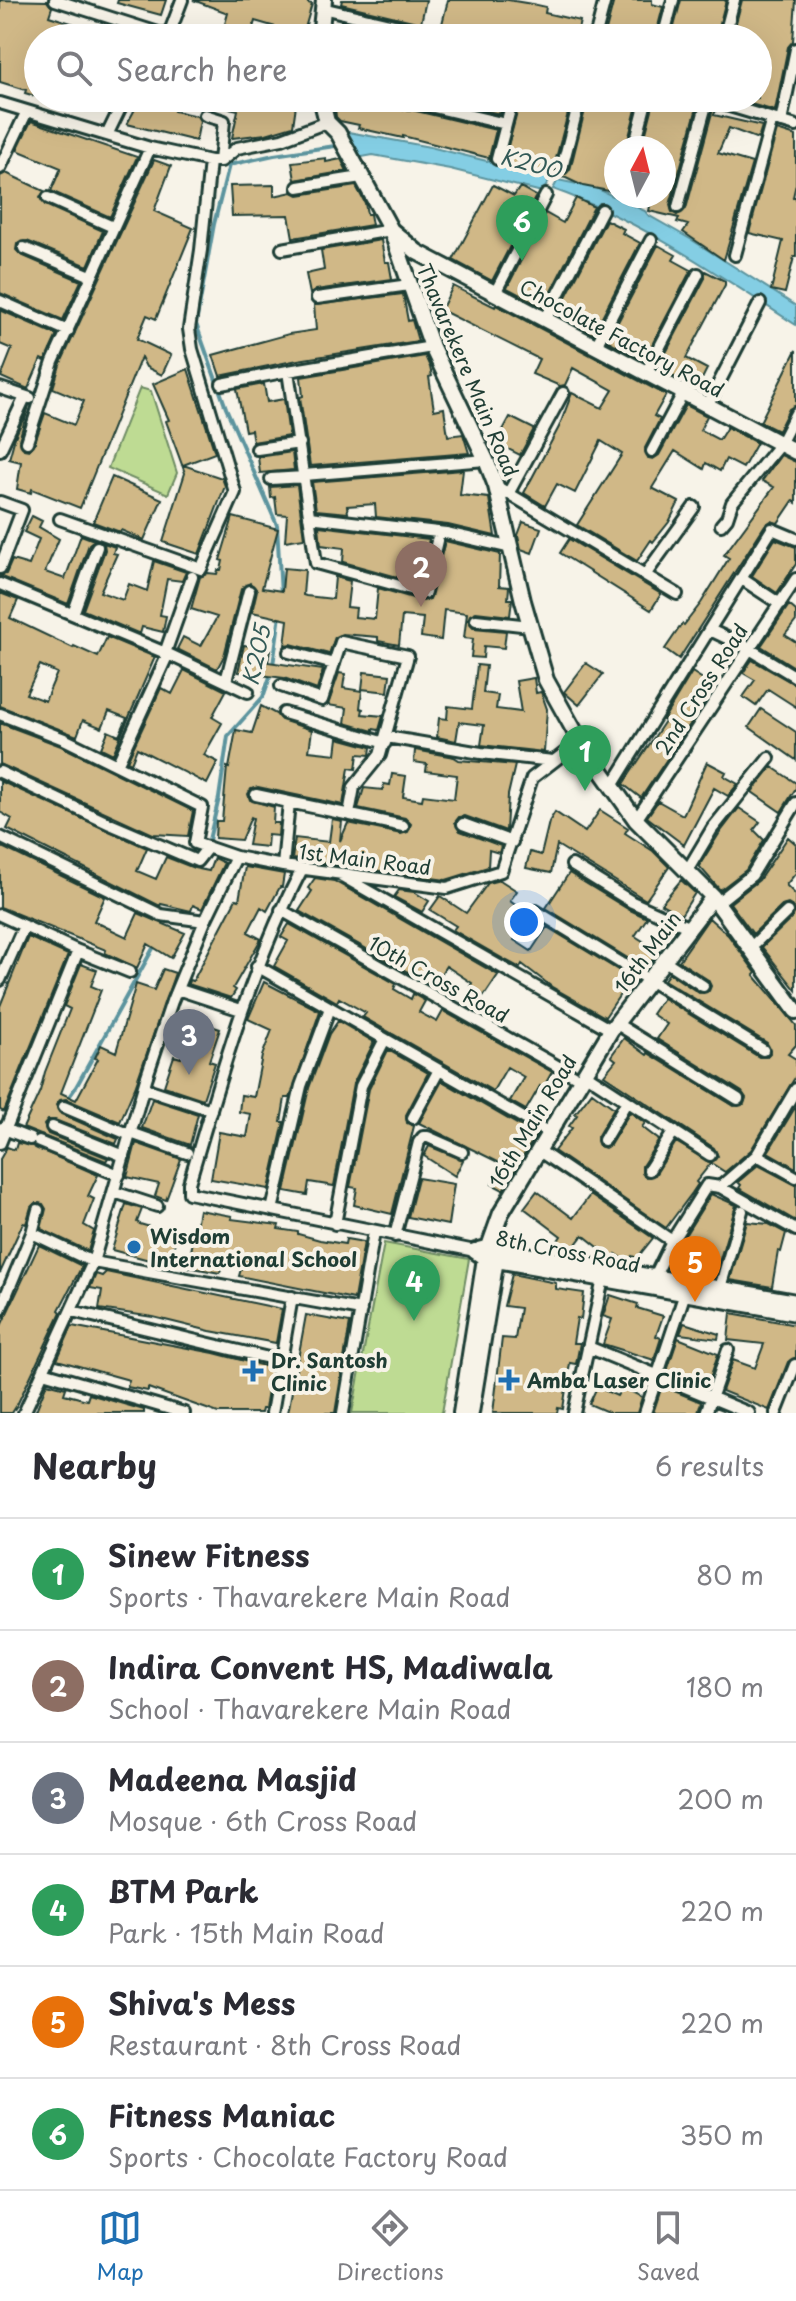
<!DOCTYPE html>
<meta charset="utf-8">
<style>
body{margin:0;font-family:"Playpen Sans",sans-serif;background:#f7f7f7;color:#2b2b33}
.compass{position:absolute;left:604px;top:136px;width:72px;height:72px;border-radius:50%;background:#fff;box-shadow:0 8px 32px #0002;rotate:7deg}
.you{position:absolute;left:524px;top:922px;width:28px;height:28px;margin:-20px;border:6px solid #fff;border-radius:50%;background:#1a73e8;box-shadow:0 0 0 12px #1a73e833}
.badge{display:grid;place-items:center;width:52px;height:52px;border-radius:50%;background:#1f6fb2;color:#fff;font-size:26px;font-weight:700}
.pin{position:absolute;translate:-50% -66px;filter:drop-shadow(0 2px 4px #0008)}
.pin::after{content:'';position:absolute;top:42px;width:28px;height:24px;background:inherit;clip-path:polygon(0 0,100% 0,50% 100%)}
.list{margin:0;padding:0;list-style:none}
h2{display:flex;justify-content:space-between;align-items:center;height:104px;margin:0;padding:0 32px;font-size:34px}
h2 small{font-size:26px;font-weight:400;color:#7c7c81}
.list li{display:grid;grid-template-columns:52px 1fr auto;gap:24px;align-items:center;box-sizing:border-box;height:112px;padding:0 32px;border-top:2px solid #e1e1e2}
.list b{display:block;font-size:30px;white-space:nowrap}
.list p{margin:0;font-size:26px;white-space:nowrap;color:#7c7c81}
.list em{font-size:26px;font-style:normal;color:#7c7c81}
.icon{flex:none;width:44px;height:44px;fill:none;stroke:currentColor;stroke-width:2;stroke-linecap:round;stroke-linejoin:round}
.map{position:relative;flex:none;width:796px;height:1413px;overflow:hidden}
.search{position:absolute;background:#fff;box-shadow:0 8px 32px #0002;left:24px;right:24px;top:24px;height:88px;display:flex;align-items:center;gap:20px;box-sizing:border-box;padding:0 28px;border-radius:44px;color:#7c7c81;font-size:30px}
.sheet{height:776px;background:#fff}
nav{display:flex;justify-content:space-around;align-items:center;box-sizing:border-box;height:112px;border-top:2px solid #e1e1e2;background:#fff;font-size:22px;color:#7c7c81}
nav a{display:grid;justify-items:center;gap:4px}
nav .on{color:#1f6fb2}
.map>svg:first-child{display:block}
.green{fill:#bedb93;stroke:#6e8c64;stroke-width:2}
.water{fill:#84cee4;stroke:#5c949e;stroke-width:2}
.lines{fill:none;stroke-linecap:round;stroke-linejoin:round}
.stream{stroke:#5c949e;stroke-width:4}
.building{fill:#d0b887;stroke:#1f3d34;stroke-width:2;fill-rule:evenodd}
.street-casing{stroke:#1f3d34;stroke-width:16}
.secondary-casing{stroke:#1f3d34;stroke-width:20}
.street{stroke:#f7f3e8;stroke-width:10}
.secondary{stroke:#f7f3e8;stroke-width:14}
.poi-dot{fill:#1f6fb2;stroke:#f7f3e8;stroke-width:3}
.labels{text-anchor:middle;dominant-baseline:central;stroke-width:8;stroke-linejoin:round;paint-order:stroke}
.street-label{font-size:20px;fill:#1f3d34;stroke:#f7f3e8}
.poi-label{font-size:20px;font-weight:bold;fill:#1f3d34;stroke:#f7f3e8;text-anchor:start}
.water-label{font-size:22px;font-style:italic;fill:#335a57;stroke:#f7f3e8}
</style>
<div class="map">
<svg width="796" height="1413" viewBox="0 0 796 1413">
<rect width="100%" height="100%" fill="#f7f3e8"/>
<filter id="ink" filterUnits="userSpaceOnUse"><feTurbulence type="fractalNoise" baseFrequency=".0125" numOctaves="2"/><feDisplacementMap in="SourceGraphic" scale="16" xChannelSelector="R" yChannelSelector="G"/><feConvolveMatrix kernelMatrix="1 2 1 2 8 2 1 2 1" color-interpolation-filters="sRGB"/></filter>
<g filter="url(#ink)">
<path class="green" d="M140,388L151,391L177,473L168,494L108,468Z
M384,1243L469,1259L442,1413H352Z"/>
<path class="water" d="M343,131L430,147L552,177L542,192L450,169L373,155L357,158Z
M558,180L596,188L645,211L648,215L692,240L796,306V325C717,274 642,221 553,189Z"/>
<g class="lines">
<path class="stream" d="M281,594L277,525L226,408L196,324L214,224L229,165L274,155L342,145
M273,665L280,615
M208,844L219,798L228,736L263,697L271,674
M49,1125L76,1087L156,943"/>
</g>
<path class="building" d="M0,0L47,1L52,7L49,16L112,36V38H38V97L25,93L26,90L0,82Z
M118,0H166L161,15L117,3Z
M193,0H309L308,3L312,4L303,35L255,21L250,38H221L228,13Z
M342,0H426L421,23L341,4Z
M448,0H508L532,4L546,7L545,13L580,21L576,38H481L441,28Z
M614,0H652V4L663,7L655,38H604Z
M681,0H726L716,38H671Z
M742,0H796L793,41L788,47L775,111L737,100L758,98V38H732Z
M341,21L414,38H337Z
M141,98H177L174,111L197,116L200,121L196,141L127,124Z
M203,98H297L293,126L266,134L232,138L238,110L203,102Z
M334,98L365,100L396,109L412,110L496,130L489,158L403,136V138L358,128L359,125L340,121L336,117Z
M430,98H505L500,114Z
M521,98H572L554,166L556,173L561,176L570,170L588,98H639L626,148H616L614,192L583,186L566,178L503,164Z
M655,98L680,101V98H695L698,104L670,205L672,212L677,215L686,209L713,109L716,110L714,115L762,126L758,139L729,128L718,153L752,163L724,260L683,232L688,225L677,222L679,218L649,211L652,196H664L666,148H642Z
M31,121L137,157L110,217L51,191L61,168L17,150Z
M777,130L796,136V184L793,197H796V257H794L785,293L771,290L783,241L749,233Z
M326,158V162L341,159L347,171L295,180L292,162Z
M154,160L171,166L154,211L193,228L156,319L147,315L137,339L171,355L162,375L146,367L141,357L80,508L32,489L31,493L17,489L21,462L9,459L15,437L29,406L19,440L24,449L29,450L34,445L45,413L74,425L84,401L53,388L60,365Z
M6,173L44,191L40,198L45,205L103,231L88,266L27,241L17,244L16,250L21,255L81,281L63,320L0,293V176Z
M274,185V196L292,192L299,195L356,186L365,203L367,214H370L372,225L293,238L289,215L232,216L230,186Z
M493,185L514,196L520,187L536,196L492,281L453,260Z
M576,198L594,207L543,307L507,288L545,213L563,223Z
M606,220L624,229L622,233L640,243L593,334L557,314Z
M381,240L385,262H389L392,279L316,290L310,294L306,274L324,270L321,250Z
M658,245L676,255L673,260L691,270L644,360L608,341Z
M705,271L725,281V285L686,358L707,369L697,389L658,368L705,278Z
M453,286L495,307L496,305L666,395L654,416L660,419L645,448L648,458L653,459L659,455L686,405L707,416L700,430L719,440L727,427L757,443L743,468L726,459L720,471L706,463L704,469L675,451L652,488L679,502L669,522L653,542L651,540L637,561L577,525L622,454L601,441L575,493L557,484L545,506L524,493L559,427L572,393L602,408L613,390L573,368L565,385L560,386L532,374L539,359L441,310Z
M403,294L408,321L412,320L418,341L298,360L220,376L213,355L289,334L316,330L314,305Z
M0,310L57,335L45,361L41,359L28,389L1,377L12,349L0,344Z
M796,350V405L789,409L778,431L760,422Z
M425,356L430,367L432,376L429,377L434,410L444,408L448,436L463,434L469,453L310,466L300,397L303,396L301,377Z
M188,369L215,453L183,465L222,478L225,486L199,554L163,542L185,473L166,421L169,420L153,384Z
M264,384L267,402L284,399L289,436L253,442L251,430L245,431L237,389Z
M510,417L534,429L520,455L496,443Z
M292,452L294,470L260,473L258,457Z
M781,455L796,462V503L793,501L778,523L771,521L765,525L679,659L665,649L682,624L684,625L701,603L729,558L724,555L774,487L762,481Z
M463,470L460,495L489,498L495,536L448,525L376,517L375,504L347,506L348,513L316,510L312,482Z
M112,477L162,499L144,540L121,530L120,532L93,522Z
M297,485L304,538L285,541L287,515L277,514L275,497L271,498L270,487Z
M32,516L42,521L39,527L59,539L45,572L65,579L81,535L94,540L89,544L68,604L0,576L6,574L12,560L29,565L39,539L24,532Z
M233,517L278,529L262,588L282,591L284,568L305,570L303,595L306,596L333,599L335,577L350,581L347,607L356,608L355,617L375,619L378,588L423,601L430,599L445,541L500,554L499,586L509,587L508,599H512L510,616L476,612L470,615L468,620L474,628L506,631L504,648L484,646L483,658L471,657L473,639L464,638L467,613L444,610L441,640L421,637L423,618L402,616L399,645L378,641V637L342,634L335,637L329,654L291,644L285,645L288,620L252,612L257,590L250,583L241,589L224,656L217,669L177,649L183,637L201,646L217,617L191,609L200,577L208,573L217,574L218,570H221L223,561L220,560Z
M523,522L541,528L532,553L521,549L518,535Z
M319,526L429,539L419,583L343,562L344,548L321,545Z
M569,539L661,594L651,610L560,553Z
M775,539L796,547V564L777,593L752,576Z
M104,543L115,547L113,553L117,554L100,592L123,600L129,584L147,591L154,561L186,572L182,581L167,579L160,615L166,616L163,632L142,627L140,634L83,610L105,550Z
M0,593L18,600L10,618L73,648L74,646L98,657L107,637L155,657L113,754L101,748L108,731L119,736L127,718L109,711L102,728L83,720L77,736L0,706ZM40,665L57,673L45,701L26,694Z
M789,605L796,611V621L785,635L796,642V668L761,646Z
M244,645L270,649L268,662L323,670L317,690L284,678L238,672Z
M752,660L796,685V707L768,689L756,706L743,697L755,680L743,673Z
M586,663L603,674L579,705L564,692Z
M477,665L486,666L483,693L498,695L496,709L521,712L516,681L534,678L536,693L541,692L547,709L544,752L481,745L484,725L459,722L456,741L437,737L439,718L447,719L448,706L472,709Z
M184,670L226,691L212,717L222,723L204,755L218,762L207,784L137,748L131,763L127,761L161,688L172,694Z
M364,672L390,675L388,692L362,689Z
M692,672L715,687L641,798L623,784L665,721L663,720Z
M339,673L345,674L343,688L362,691L360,708L363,709L362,714L383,716L379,730L373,729V731L345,723L347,708L328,705Z
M261,706L276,714L281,720L312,730L309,751L336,754L338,738L371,747L370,755L358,754L356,769L349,768L343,805L258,787L251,789L248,794L250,800L274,807L273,823H279L278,836L268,835L267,847L248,845L253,818L251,817L241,840L215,838L216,821H222L227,767L229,768L236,730L252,733Z
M761,709L796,732V760L749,727Z
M0,723L61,746L193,811L188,836L153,834L0,764Z
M415,750L454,757L459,760L515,765L508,795L506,831L465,816L459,817L455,822L460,831L501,846L499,853L489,850L488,867L446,880L292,859L295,838L329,842L332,819L342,821L340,841L348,823L401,834L408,832L411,824L405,818L358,808L364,788L383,790L384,784L390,785L392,774L406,776L403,797L422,800L423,795L454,799L457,775L426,771L427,764L414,762Z
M707,762L726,772L724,776L738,784L728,796L714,788L684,845L647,817L658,801L683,815Z
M772,767L796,783V788L781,812L752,792Z
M0,781L147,848L137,871L156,879L166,857L194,868L209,871L214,858L224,863L202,909L193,905L191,911L161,904L160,906L7,829L12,819L0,812Z
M739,808L760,822L754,830L764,840L746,870L720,890L699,866L719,834Z
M600,810L628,828L625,833L653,851L669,867L646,900L557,845L551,873L526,868L530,852L541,855L549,822L555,812L585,832Z
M788,837L796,844V873L786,885L796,895V990L762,947L793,917V907L788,904L782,906L753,934L730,903L759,880Z
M0,846L105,897L94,921L106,927L127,937L138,913L185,933L171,958L148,944L137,968L105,953L106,950L0,907Z
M245,867L284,874L282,887H280L267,911L261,907L248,932L261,939L233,988L236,990L231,998L188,984L189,980L193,981L236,899L239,900Z
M569,873L628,909L647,918L635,936L659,951L647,967L642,963L639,965L546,908Z
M315,878L334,881L498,975L484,996L470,987L472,983L446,966L433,986L299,911L312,891L308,888Z
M500,880L517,891L510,901L530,916L514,940L531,951L547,927L631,978L605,1017L552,987L522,964L520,968L507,961L453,930L456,926L430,910L440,896L466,913L488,883Z
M681,880L695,893L681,915L661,904Z
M399,890L414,892L429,901L422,912L394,897Z
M709,918L728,935L756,973L754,975L796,1025V1045L788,1054L796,1059V1076L751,1150L725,1172L711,1163L718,1156L714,1148L604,1075L616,1060L611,1056L624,1038L647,1055L648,1053L734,1106L744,1104L746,1098L742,1092L657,1039L667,1024L652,1014L663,998L759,1057H766L770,1053L767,1043L664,980L669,973L699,993L709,991L711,986L708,980L679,961Z
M289,924L396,984L394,989L411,999L413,994L425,1001L419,1012L437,1022L443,1011L552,1072L543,1088L540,1086L526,1110L510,1101L524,1077L507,1067L493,1091L363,1017L366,1013L339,998L337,1002L274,966L288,941L281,937Z
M28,937L68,955L4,1112L0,1110V1006Z
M81,964L97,970L91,986L101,990L61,1093L76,1100L98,1059L95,1058L101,1045L116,1052L136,984L154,990L163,969L175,973L135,1087L120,1122L66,1099L60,1100L56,1105L61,1114L118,1139L116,1144L55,1120H48L44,1125L48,1134L108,1158L106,1161L23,1128L40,1091L45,1072L70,1009L64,1006Z
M264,982L320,1011L290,1098H285L281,1122H284L269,1189L211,1179L219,1132L247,1137L251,1114L239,1112L241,1095L254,1097L262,1056L272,1030L248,1019Z
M195,1021L220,1029L209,1061L215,1063L203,1099L164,1086L174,1056L181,1058Z
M338,1021L374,1042L353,1084L334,1186L309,1182L307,1195L285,1191L309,1088L329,1034Z
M388,1050L428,1073L406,1115L407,1123L414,1126L392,1214L354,1205L357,1188L350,1187L369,1089Z
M442,1081L536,1135L503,1190L492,1184L502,1164L419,1123Z
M592,1092L614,1108L597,1137L599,1146L605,1148L610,1145L630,1112L645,1123L642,1127L659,1140L642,1166V1173L645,1177L655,1175L676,1142L711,1163L696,1182L698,1184L692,1193L666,1228L554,1151L572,1128L569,1126L577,1115L575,1114Z
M152,1099L198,1114L190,1145L142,1128Z
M796,1106V1168L768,1152Z
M17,1143L32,1146L98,1175L88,1196L94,1199L84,1225L94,1231L88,1251L41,1229L46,1209L43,1204L35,1203L31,1207L26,1224L23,1223L0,1273V1159L7,1147L15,1150Z
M136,1143L181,1159L166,1200L155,1196L159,1184L127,1177Z
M429,1146L463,1160L455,1176L424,1156Z
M758,1165L796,1185V1221L739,1188L741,1185L738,1182Z
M418,1178L454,1184L448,1225L408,1217Z
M537,1191L573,1218L590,1195L653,1238L637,1258L632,1256L628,1262L616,1254L613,1259L583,1235L570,1252L563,1251L555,1245L561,1236L524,1208Z
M711,1194L736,1205L715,1276L670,1267L679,1245Z
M126,1204L142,1209L137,1222L140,1224L177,1235L168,1265L112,1250Z
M199,1210L232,1216L231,1219L279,1225L278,1229L298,1232V1234L320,1240L345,1244L346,1239L364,1242L354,1299L239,1276L241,1269L222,1265L220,1273L188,1267Z
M747,1222L769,1224L786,1233L781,1252L778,1251L772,1287L730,1280Z
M39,1245L82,1266L59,1310L61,1312L17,1405L12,1413H0V1328Z
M106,1272L282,1309L276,1343L210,1331L153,1317L99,1309L102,1290L90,1288L96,1274L102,1276Z
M512,1274L556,1283V1289L584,1293L581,1319L577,1318L573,1343H580L576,1364L570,1363L563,1409L558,1408L557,1413H493L502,1338L515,1339L520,1308L504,1306Z
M610,1295L638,1304L637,1308L663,1316L656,1336L661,1338L654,1360L603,1344L612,1319L603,1316Z
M731,1313L796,1325V1357L788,1362L769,1410L722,1391L733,1360L755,1368L764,1344L728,1340Z
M306,1315L350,1323L335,1413H288Z
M684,1323L719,1334L718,1339L680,1334Z
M72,1326L214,1353L272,1368L265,1409H262L261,1413H218L148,1388V1391L127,1387L129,1380L57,1360Z
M678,1338L718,1354L707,1387L667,1371Z
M47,1383L66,1388L64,1394L87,1400L89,1394L144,1410V1413H35Z
M662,1386L701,1402L698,1413H653Z
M597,1387L617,1396L622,1387L642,1397L637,1413H610L589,1404Z"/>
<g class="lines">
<defs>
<path id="street" d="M55,0L165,35
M322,8L449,38
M160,38L171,29L182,0
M595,38L605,0
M663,38L673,0
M724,38L734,0
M395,98L506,124
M703,98L796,126
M0,103L150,148L210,161H221L237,148L282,139L327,122
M205,115L224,121L220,161
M781,122L796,49
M107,135L125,98
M634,148L647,98
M497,159L513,98
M0,168L27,111
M562,168L580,98
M298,187L361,177
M48,198L113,227
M678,207L708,98
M24,248L91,276
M282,249L391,230
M735,255L772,119
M495,293L546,195
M317,298L409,285
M0,301L68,331
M545,320L602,210
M596,346L651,240
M288,371L316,563L425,593L439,532
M646,373L698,274
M222,384L288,371L432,347
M0,388L30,398
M707,406L760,303
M27,442L53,362L150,148
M257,449L300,443
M0,450L25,397
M652,451L683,393
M304,475L486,460
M271,479L304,477
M496,486L677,594
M508,494L563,393
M0,502L22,510L0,568
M309,517L446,533L512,548
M60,519L201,569L235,492L192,349L189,329L201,250L210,161
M721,525L727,518L732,503L780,444L796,413
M645,575L694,507
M742,579L780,604
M0,584L168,654
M73,614L97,547
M476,620L530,626
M710,630L748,648L796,677
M289,652L334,664
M165,653L192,577
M226,681L249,591
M281,686L322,700L341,642L408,656L380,755L354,787L349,814
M284,713L385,743
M0,714L64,739L202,807L195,843L236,857L283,866L447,888L501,871L532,778L580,741
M387,737L481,753L553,761
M117,765L168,654L248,692
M0,772L110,824L197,861L208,847
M612,786L772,529L796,539
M256,795L289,802
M636,820L796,579
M463,824L512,842
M0,837L161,915L205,921
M572,865L632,902L690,928
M283,866L289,802L403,826
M302,869C250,969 221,1075 189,1183V1193L475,1251
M687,871L712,829L769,758
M342,876L611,1030
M717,903L752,875L796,803
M281,910L580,1079
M536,911L763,1050
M0,915L78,951L130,972
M750,948L787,912
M665,961L703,986
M257,966L548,1132
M0,980L24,926
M177,989L241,1010
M617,1024L738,1099
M584,1073L710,1155
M144,1088L211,1110
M64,1107L130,1135
M413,1118L439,1070
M52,1127L124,1156
M2,1128L30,1139
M131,1133L187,1153
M604,1140L627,1101
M39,1142L119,1175
M0,1143L78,951
M538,1150L672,1241
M757,1155L796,1177
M649,1170L674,1131
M720,1187L796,1230
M114,1192L157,1206
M272,1210L301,1086L330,1008
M335,1224L361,1086L385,1039
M32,1233L93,1262L361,1310
M395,1236L419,1142L423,1137H428L462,1152
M655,1276L672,1241L707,1185L720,1187L757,1155L796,1089
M720,1288L742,1211
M0,1310L32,1233L38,1210
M72,1311L281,1361
M588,1347L749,1413
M43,1372L184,1413
M24,1413L93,1262L146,1079L172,1001L205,921L236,857
M272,1413L292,1297
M343,1413L374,1232
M574,1413L603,1279
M645,1413L685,1293
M706,1413L728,1350
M776,1413L795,1365"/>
<path id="secondary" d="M320,38L324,0
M321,98L327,122L338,133L391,230L432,347L486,460L496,486L523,601L546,680L580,741L636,820L713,897L796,1011
M391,230L417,252L796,452
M479,1250L487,1248L796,1302
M475,1251L485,1258L796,1313
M461,1413L485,1258L501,1213L611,1030L713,897
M471,1413L497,1253"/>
</defs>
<use href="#street" class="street-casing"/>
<use href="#secondary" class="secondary-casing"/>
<use href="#street" class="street"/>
<use href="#secondary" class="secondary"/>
</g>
</g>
<g class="poi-dot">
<circle cx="134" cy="1247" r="8"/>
<path d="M249 1359h8v8h8v8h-8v8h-8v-8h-8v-8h8z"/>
<path d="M505 1368h8v8h8v8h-8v8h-8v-8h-8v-8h8z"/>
</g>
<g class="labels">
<g class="street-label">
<text transform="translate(622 338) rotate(28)">Chocolate Factory Road</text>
<text transform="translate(468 370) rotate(67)">Thavarekere Main Road</text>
<text transform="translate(701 689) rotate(-57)">2nd Cross Road</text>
<text transform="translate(365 859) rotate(7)">1st Main Road</text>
<text transform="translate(647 952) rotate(-53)">16th Main</text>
<text transform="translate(439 979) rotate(29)">10th Cross Road</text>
<text transform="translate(532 1121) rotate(-59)">16th Main Road</text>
<text transform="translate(568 1251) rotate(11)">8th Cross Road</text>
</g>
<g class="poi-label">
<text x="150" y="1236">Wisdom<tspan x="150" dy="23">International School</tspan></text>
<text x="271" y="1360">Dr. Santosh<tspan x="271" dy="23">Clinic</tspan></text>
<text x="527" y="1380">Amba Laser Clinic</text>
</g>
<g class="water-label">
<text transform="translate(531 162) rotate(14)">K200</text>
<text transform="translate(255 655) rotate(-78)">K205</text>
</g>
</g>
</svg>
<svg class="compass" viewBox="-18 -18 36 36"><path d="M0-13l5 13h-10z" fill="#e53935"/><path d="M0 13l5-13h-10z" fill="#7c7c81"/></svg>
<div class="you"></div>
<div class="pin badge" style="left:585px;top:791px;background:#2e9e5b">1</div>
<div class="pin badge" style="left:421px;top:607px;background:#8d6e63">2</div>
<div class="pin badge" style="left:189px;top:1075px;background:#6b7280">3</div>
<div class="pin badge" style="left:414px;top:1321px;background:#2e9e5b">4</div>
<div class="pin badge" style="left:695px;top:1302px;background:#e8710a">5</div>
<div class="pin badge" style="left:522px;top:261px;background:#2e9e5b">6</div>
<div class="search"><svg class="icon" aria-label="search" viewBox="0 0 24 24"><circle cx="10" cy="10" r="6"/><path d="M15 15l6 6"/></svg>Search here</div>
</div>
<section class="sheet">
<h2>Nearby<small>6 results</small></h2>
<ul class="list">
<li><span class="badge" style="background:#2e9e5b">1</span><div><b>Sinew Fitness</b><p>Sports · Thavarekere Main Road</p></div><em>80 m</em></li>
<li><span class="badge" style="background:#8d6e63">2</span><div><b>Indira Convent HS, Madiwala</b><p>School · Thavarekere Main Road</p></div><em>180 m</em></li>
<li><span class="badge" style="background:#6b7280">3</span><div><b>Madeena Masjid</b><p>Mosque · 6th Cross Road</p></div><em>200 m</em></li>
<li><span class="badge" style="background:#2e9e5b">4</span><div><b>BTM Park</b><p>Park · 15th Main Road</p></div><em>220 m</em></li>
<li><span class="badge" style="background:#e8710a">5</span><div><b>Shiva's Mess</b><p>Restaurant · 8th Cross Road</p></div><em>220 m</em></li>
<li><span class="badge" style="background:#2e9e5b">6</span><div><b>Fitness Maniac</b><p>Sports · Chocolate Factory Road</p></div><em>350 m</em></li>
</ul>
</section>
<nav>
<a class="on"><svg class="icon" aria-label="map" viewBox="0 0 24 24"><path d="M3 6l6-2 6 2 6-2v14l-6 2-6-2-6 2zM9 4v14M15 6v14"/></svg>Map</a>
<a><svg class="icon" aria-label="directions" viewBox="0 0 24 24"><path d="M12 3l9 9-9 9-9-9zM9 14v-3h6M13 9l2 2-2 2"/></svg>Directions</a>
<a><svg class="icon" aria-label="saved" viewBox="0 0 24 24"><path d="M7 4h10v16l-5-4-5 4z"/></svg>Saved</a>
</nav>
